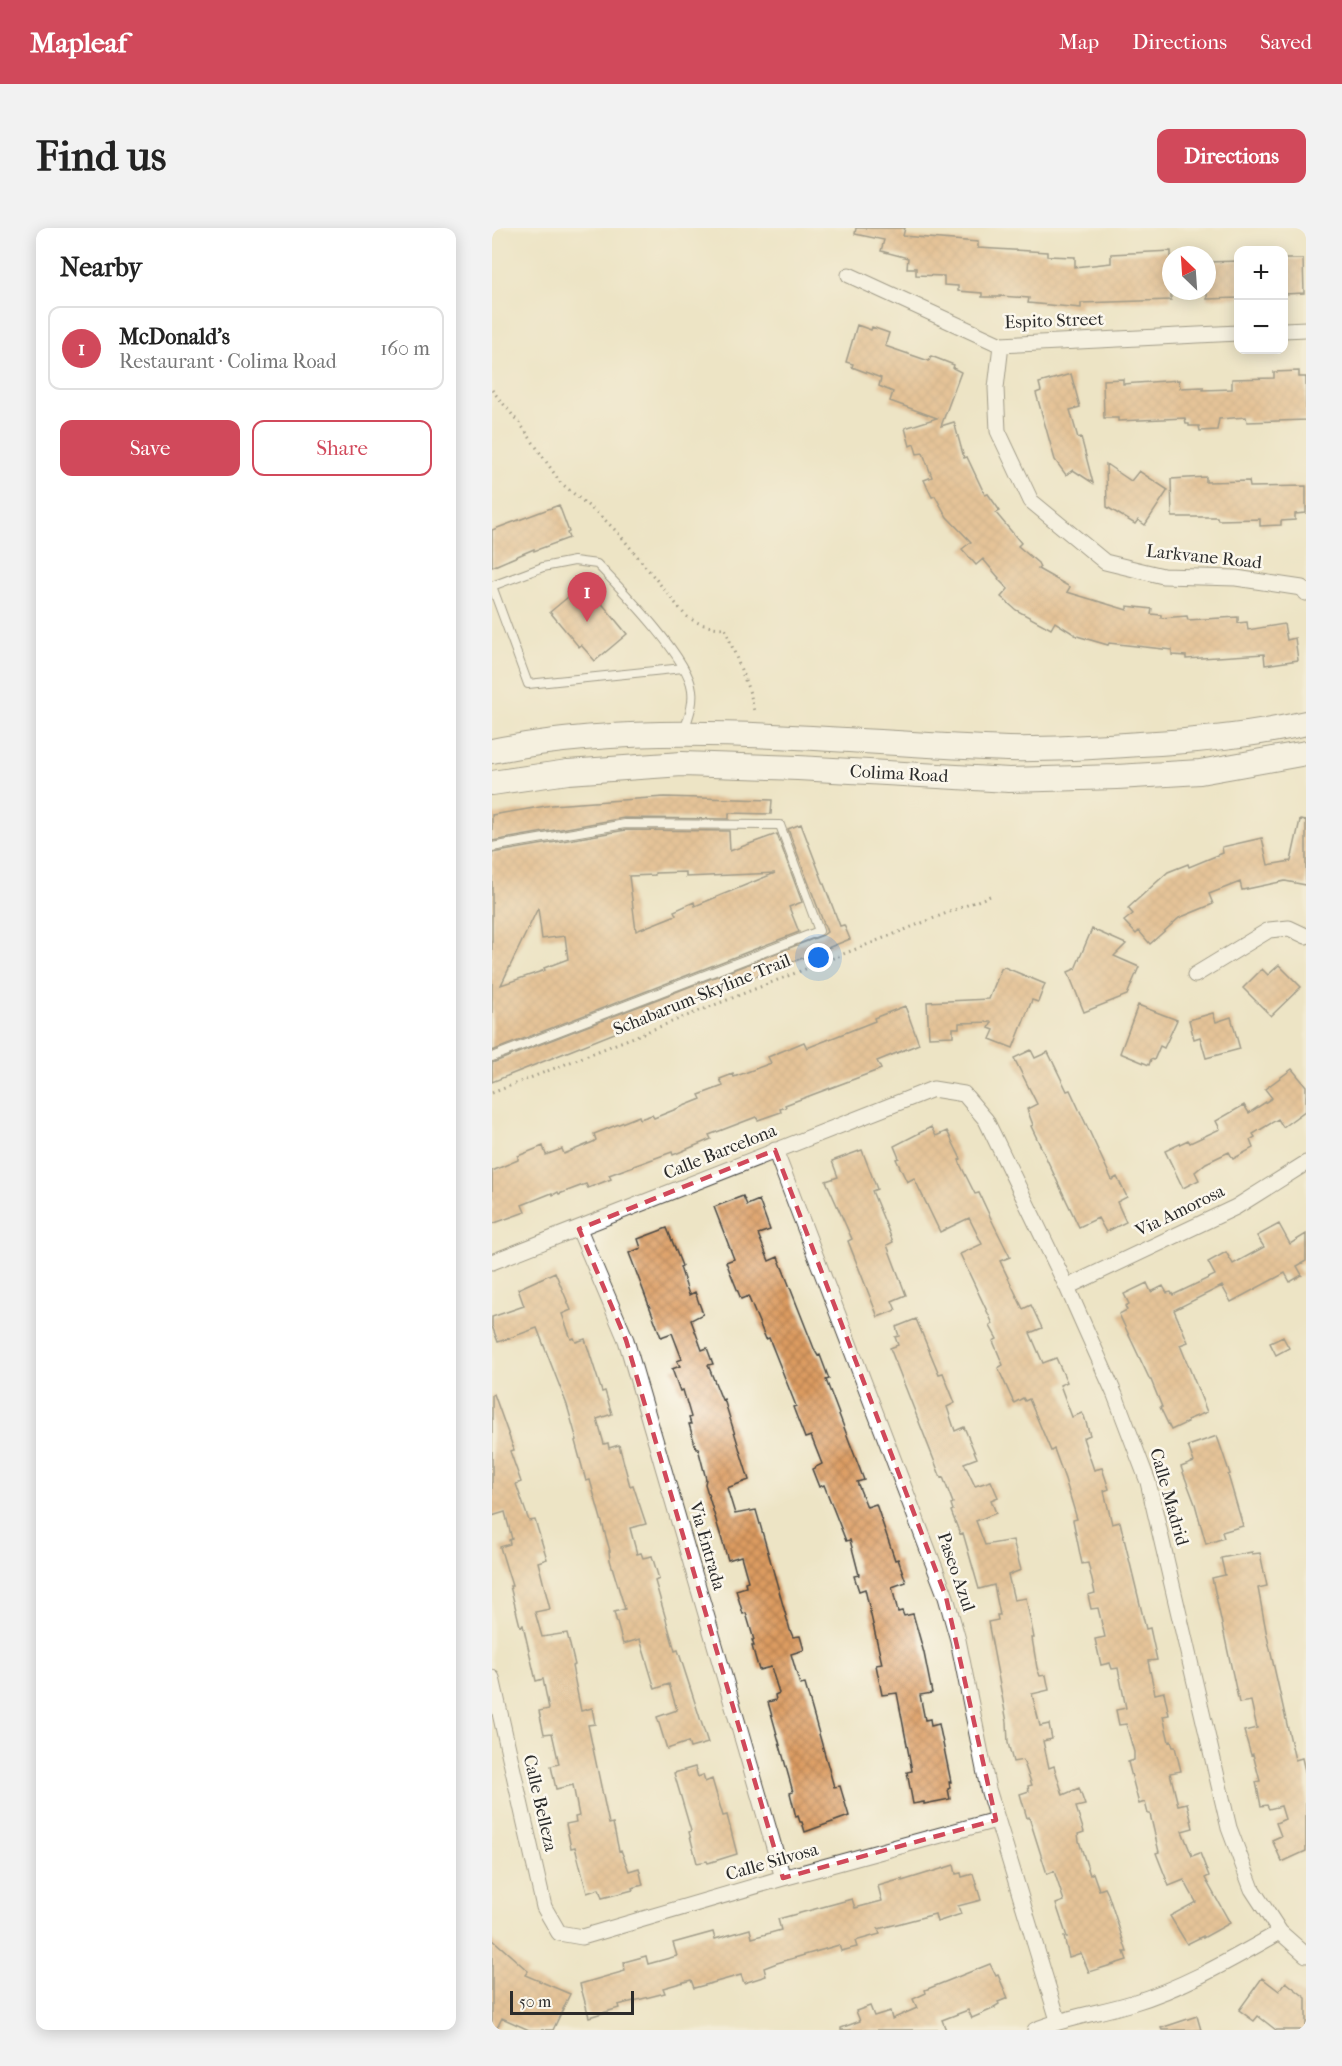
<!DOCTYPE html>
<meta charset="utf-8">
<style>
body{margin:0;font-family:"IM FELL French Canon",serif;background:#f2f2f2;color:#222}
.controls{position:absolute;right:18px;top:18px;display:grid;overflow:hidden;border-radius:12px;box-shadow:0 3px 15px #0003}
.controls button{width:54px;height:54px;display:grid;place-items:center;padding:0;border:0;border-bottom:2px solid #e0e0e0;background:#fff;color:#222;font:30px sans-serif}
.compass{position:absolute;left:670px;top:18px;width:54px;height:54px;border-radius:50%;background:#fff;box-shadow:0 3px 15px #0003;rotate:335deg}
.scale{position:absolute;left:18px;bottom:15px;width:124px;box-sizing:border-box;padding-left:6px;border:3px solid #2b2b2b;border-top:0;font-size:16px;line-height:21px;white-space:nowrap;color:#2b2b2b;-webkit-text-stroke:4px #fbf7ec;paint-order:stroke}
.you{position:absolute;left:327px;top:730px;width:21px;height:21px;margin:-15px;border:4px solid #fff;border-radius:50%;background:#1a73e8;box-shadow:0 0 0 9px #1a73e833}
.badge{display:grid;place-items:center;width:39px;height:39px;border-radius:50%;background:#d1495b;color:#fff;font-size:20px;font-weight:700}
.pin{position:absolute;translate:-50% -50px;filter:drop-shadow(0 2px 3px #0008)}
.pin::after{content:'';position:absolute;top:32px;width:21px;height:18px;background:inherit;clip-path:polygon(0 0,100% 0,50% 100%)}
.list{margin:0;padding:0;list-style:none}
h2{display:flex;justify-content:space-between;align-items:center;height:78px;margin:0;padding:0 24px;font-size:26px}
h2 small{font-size:20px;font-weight:400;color:#767676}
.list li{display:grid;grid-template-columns:39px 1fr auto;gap:18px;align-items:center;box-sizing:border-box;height:84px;margin:0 12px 12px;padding:0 12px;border:2px solid #e0e0e0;border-radius:12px}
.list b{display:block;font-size:22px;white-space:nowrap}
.list p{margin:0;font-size:20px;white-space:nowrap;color:#767676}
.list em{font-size:20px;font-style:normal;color:#767676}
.actions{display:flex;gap:12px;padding:18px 24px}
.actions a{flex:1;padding:14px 0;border:2px solid #d1495b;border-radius:12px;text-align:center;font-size:21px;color:#d1495b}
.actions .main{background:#d1495b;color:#fff}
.map{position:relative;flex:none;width:814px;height:1802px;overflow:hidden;border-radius:12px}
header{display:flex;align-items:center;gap:36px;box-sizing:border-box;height:84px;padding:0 30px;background:#d1495b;color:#fff}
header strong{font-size:28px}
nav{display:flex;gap:33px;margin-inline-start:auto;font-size:21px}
.intro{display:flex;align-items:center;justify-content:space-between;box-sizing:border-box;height:144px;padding:0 36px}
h1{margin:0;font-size:42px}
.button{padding:15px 27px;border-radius:12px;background:#d1495b;color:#fff;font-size:21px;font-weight:700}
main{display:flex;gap:36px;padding:0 36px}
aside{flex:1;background:#fff;border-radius:12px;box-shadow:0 3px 15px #0003}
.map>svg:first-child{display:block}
.building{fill:url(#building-cross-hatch);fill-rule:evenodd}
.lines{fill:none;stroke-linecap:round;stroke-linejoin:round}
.service-casing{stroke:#484742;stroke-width:10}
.minor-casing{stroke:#484742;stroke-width:17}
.primary-casing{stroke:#484742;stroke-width:26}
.path{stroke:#484742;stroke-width:3;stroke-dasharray:1.5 4.5;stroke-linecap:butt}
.service{stroke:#fff;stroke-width:8}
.minor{stroke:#fff;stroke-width:15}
.primary{stroke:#fff;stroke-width:24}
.marked{fill:none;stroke:#d1495b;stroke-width:4.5;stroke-dasharray:12 8;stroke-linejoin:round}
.labels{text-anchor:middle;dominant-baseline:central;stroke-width:5;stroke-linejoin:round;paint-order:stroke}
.street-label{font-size:18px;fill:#2b2b2b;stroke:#fbf7ec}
</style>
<header>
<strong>Mapleaf</strong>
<nav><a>Map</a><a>Directions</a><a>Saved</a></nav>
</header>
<div class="intro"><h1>Find us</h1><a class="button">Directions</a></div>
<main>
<aside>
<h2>Nearby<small></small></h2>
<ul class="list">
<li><span class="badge">1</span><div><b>McDonald's</b><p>Restaurant · Colima Road</p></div><em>160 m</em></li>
</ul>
<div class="actions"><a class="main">Save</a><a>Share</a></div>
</aside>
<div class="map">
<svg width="814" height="1802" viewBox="0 0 814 1802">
<defs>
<pattern id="building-cross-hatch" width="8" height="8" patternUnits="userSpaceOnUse" patternTransform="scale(1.5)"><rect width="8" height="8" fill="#dc9b61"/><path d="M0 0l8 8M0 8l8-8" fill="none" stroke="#b37f50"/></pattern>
</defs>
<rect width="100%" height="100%" fill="#fbf7ec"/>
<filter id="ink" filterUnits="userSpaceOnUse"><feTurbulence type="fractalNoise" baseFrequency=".0167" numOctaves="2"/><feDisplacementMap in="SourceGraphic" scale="12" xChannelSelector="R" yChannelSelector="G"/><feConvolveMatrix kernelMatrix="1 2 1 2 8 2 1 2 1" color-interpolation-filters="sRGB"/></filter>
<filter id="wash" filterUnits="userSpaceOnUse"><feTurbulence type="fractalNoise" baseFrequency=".008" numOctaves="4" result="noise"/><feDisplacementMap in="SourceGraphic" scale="24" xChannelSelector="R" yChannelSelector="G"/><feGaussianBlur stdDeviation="1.35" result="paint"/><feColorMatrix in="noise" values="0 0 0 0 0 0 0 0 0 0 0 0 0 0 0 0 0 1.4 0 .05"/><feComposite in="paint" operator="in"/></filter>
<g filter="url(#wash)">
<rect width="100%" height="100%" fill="#ede4c5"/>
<g id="blocks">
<path class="building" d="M364,0H413L411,8L486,14V20L555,24V28L583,29V39L619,35V26L679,23V72L589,75V80L536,75L537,70L508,68V69H490V65L466,63V58L452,57V48L424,47V40H415L416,30L389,23L392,12L363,6Z
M792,31H811L812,65L792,66Z
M747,33V70L715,71V34Z
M365,97L379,102L380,99L397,105L393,118L437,133L439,128L462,137L461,140L469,144L449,198L462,194L472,230L475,229L493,267L496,266L508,283L504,285L529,315L526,318L546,335L548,339L546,341L578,359L575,364L635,382V378L660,381L659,386L669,387V390L695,388L696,392L746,389V395L755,394L756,402L792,396L795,412L803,410L806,432L773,437L772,426L694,431V428L680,427V422L617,415L616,417L585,408L563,394L559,401L524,382L509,369L516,361L506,351L507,350L491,331L484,337L470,321L479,314L455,289L443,268L440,269L432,252L440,249L431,225L425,226L422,216L418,218L413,200L445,190L398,173L401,164L387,158L389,150L360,139L361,136L354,134Z
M807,143V149H814V192L755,194L754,189L727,191L725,202L708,203L707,198H697V196H694L693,190L626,193V190H612L611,152L631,151V156L687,152L688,160L711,159V162L740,161V151L782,150V144Z
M579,146L588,179L578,182L586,210L589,209L601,255L581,242L574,247L563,232L544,165L549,163L547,155Z
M614,236L639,253L647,243L676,262L653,297L646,292L643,296L615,279Z
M714,249V254L757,253L758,259L814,258V285L803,286V292L789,293V297L768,298V291L726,292L725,289H680L679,251Z
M67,277L77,304L75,305L77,310L42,323V321L0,339V302Z
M93,355L135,406L103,433L89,417L87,419L58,384Z
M172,569L280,572L279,586L237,585V591L132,590L0,613V587L60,577Z
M808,592L814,593V657L793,653L750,662L748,654L717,666L721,676L687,690L658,716L647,703L644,706L632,693L641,686L636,680L676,644L696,636L697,639L731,625L730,619L770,610L776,637L799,633Z
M309,596L348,698L352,697L358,711L0,854V835L331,707L335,704L296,601Z
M134,602L237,603L238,623L285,606L310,674L297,679L307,704L0,823V625ZM194,644V649L283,645L203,678L202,674L182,683L184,687L144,703L137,648L163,647V645ZM46,680L50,711L73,708L76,731L52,740L53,742L9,757Z
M600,701L634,716L622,728L647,739L635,767L592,784L576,744L583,741Z
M787,737L809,759L779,788L751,760L770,741L776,747Z
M512,739L553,756L546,774L540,772L521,820L498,811L502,802L497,800L500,794L467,795V800H461V808L437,809L435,774L497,771L509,741Z
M646,777L685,792L672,820L668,818L662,832L659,831L657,837L628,825Z
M413,778L427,816L385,833L389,841L293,877L294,879L288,881L289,884L266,892L264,889L217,907L219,911L181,927L180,924L117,947L119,951L96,960L94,956L67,966L66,964L61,967L60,965L30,977L33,984L0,996V943L26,932V928L51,918L54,927L70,921L72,926L101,914L104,912L102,906L147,888L148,891L160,887L162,890L209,871L207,867L231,858L228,851L241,846L242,849L279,835L276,829L312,814L315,820L383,793L382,790Z
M721,785L724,794L739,789L748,821L714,830L708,809L702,811L697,792Z
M539,822L543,830L556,824L575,863L578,862L620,952L625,949L635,969L625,974L634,994L614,1004L606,990L587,999L539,898L541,897L535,881L545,876L522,830Z
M800,841L814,858V882L791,899L786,891L761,906L763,909L758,912L761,920L741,931L737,924L714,935L703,944L707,952L691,960L673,923L696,912L698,915L728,901L724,893L752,877L757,885L780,870L773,861Z
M439,899L444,908L455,903L469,931L467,932L469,938L483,966L487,965L502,997L518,1029L508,1033L531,1081L539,1077L550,1100L538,1105L551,1135L564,1130L575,1154L568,1157L580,1189L590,1185L592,1188L598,1207L591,1210L602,1242L610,1240L617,1261L612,1263L620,1296L628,1294L654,1401L658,1400L665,1432L656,1433L663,1466L672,1464L677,1487L671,1488L677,1514L679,1513L681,1519H683L689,1543L678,1545L686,1577L695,1575L701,1600L690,1603L700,1628L708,1625L717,1648L713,1650L738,1695L711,1710V1708L695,1716L678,1688L704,1674L692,1652L677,1658L664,1625L667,1624L658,1586H656L653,1574L647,1576L636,1534L642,1532V1524L634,1496L627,1497L624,1482L634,1480L626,1440L620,1441L618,1435L609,1437L603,1411L613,1409L606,1380L599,1381L596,1367L603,1365L596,1335L590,1336L581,1292L585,1291L573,1251L562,1221L559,1223L537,1171L533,1173L531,1170L522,1175L506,1140L511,1137L501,1113L505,1111L498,1098L501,1096L469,1028L468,1026L490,1016L477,990L448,1004L422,950L415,954L404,931L407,930L402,918Z
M370,922L385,961L380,963L401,1014L395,1017L414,1067L400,1073L404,1082L386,1089L356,1013L360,1011L334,953L346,949L340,933Z
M251,968L255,977L267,972L278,1002L266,1006L277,1033L286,1029L323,1123L326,1128L328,1127L337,1151L334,1152L372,1252L365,1254L375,1279L384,1276L403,1332L406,1331L414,1354L400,1359L406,1384L410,1383L412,1388L421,1386L432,1425L440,1465L428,1467L433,1492L438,1491L439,1498L447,1496L459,1554H457L458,1560L456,1561L458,1571L432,1576V1574L421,1576L415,1544L420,1543L405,1465L390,1467L384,1437L390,1436L373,1361L367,1363L362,1348L367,1347L358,1312L354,1313L332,1257L327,1259L320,1241L330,1236L319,1208L313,1210L301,1179L304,1178L277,1110L274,1111L256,1068L249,1071L234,1034L242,1031L222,979Z
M787,996L798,1016L814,1006V1033L805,1038L810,1047L798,1054L793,1045L739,1074L730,1058L682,1082L696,1114L688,1117L715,1184L695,1192L696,1194L679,1202L668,1179H670L659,1152H658L627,1086L635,1082L633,1078L637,1076L632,1066L655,1055L659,1064L671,1058L675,1065L679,1064L681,1067L723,1047L716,1034L734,1024L741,1036L772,1019L765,1008Z
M175,1000L190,1038L188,1039L197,1067L203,1064L211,1086L199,1092L210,1122L215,1120L221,1136L216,1137L230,1172L232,1171L257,1252L235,1260L243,1286L264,1282L298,1402L301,1409L308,1408L312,1422L299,1426L308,1457L313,1456L342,1559L348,1558L357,1588L313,1604L310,1594H308L306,1588L304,1589L298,1565L301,1564L276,1474L284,1472L283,1467L287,1465L279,1439L267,1442L260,1418H262L260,1412H262L254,1385L251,1386L244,1362L254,1359L253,1354L256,1353L249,1328L236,1332L213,1256L214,1251L206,1220H204L197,1196H199L197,1190L199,1189L191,1162L188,1163L180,1141L188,1138L185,1133L190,1131L180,1105L169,1109L137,1025L149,1020L146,1011Z
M63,1044L79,1082L70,1086L79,1111L82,1110L84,1114L93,1111L110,1164L113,1163L120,1186L105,1191L112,1216L116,1215L117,1220L127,1217L138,1258L141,1257L154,1296L138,1300L145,1326L149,1325L151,1330L160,1328L167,1351L163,1353L183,1423L186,1422L216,1515L198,1520L196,1514L175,1521L165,1489L185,1482L177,1456L163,1461L148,1411L131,1416L122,1384L133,1381L118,1332L117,1323H118L98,1252L94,1253L83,1213L85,1212L75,1177L45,1100L6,1114L0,1098V1089L32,1078L26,1061Z
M424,1091L447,1146L451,1145L463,1175L455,1179L463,1203L472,1199L485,1230L472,1235L483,1258L499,1253L506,1269L499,1272L504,1285L484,1293L493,1317L521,1312L529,1342L516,1347L522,1372L534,1370L542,1410H540L545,1440L548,1448L554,1447L557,1462L540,1466L548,1498L557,1496L560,1511L551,1513L557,1540L562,1538L571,1567L587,1560L593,1577L584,1579L592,1604L586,1606L587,1613L598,1647L601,1645L607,1662L613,1660L616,1666L635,1724H632L635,1732L597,1744L589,1725L577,1729L572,1709H575L564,1676L572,1673L562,1643L555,1646L537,1589L535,1590L528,1566L537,1563L536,1558L540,1557L531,1532L521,1534L516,1515L515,1494L496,1394L506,1392L505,1387H508L502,1357L487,1361L471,1305L468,1306L459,1283L461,1282L459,1276L461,1275L451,1249L449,1250L398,1120L406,1117L403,1109L407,1108L404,1099Z
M791,1109L797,1120L784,1127L778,1115Z
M2,1166L22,1222L18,1223L29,1254L24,1256L37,1293L43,1292L55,1331L46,1334L58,1381L43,1384L50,1409L75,1405L83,1437L80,1438L89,1483L100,1480L103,1496L96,1497L117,1596L121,1595L127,1623L129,1622L137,1643L147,1640L151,1657L140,1660L141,1662L110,1670L107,1661L95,1665L83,1619L79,1620L74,1596L84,1594L83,1589L87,1588L81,1557L64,1561L59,1538L67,1536L60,1505L52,1506L47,1483L57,1481L51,1451L44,1453L31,1397L28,1398L18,1358H20L8,1319L18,1316L17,1312L20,1311L13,1284L0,1288V1167Z
M725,1208L738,1246L736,1247L751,1298L730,1304L732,1310L714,1316L703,1276L689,1239L702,1234L696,1218Z
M760,1324V1326L768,1325L775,1358L766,1360L775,1408L803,1532L810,1530L814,1547V1623L790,1634L780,1612L789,1608L784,1595L793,1591L789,1578L777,1581L775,1577L769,1578L764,1554L768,1553L761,1526L759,1527L752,1503L765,1500L759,1473L747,1475L720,1350L733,1347L729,1330Z
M203,1539L206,1549L211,1547L213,1554L220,1551L231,1588L235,1587L245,1626L216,1635L215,1633L205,1635L197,1604L199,1603L182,1545Z
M462,1637L464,1646L469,1645L470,1649L481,1646L489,1672L466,1678L469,1686L445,1694L443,1686L386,1701L388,1706L363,1713L365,1719L349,1723L347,1717L285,1735L272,1740L274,1748L252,1755L249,1747L202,1760L199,1752L171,1760L173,1765L126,1777L127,1780L97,1789L88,1756L133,1743L132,1734L154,1728L156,1736L185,1728L181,1715L221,1704L223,1711L258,1701L260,1710L289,1702L286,1691L360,1671L363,1680L390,1673L386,1658L410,1651V1653Z
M0,1711L36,1743L33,1747L78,1766L61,1802H37L10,1790L4,1802H0Z
M498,1736L504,1748L506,1747L516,1770L506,1774L507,1776L502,1779L503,1780L480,1790L476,1782L450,1792L454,1802H349V1800L368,1793L364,1783L378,1778L382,1788L398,1783L400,1791L425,1780L421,1771L434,1765L433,1762Z
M770,1750L787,1763L794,1754L814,1770V1802H784L766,1788L762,1793L747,1782Z
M705,1788L709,1802H670L669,1800Z"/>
</g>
</g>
<g filter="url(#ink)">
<use href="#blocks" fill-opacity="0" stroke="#484742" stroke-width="1.5"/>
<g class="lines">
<defs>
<path id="service" d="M0,358L51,339L82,333L105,336C129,361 197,430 200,462C202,477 196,490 192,503
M0,358L36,456L191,440
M0,619L133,596L288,597L327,703L0,829"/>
<path id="minor" d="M357,47L509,117L746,105
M792,102L814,101
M509,117L504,160L506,203L539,273L613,334L671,348L744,350L810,360L814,365
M703,747L777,702L797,700L814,708
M283,922L454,1369L466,1412L496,1561L566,1792
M87,1001L134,1112L291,1650
M0,1034L441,861L472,866L494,892L575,1059L623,1167L656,1254L737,1600L760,1661L788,1704L814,1727
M575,1059L744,979L814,935
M0,1450L52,1679L67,1705L90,1709L291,1650L504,1592
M543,1802C575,1789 608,1785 640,1775C693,1759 740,1731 788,1704"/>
<path id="primary" d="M0,523C170,489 345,515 516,521C560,522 604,519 648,516C703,513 759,508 814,495
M0,555L76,544L190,536L306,540L517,552L625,549L708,544L814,525"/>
</defs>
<use href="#service" class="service-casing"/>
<use href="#minor" class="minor-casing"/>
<use href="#primary" class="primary-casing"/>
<path class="path" d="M0,162L32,201L68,254L113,292L128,307L193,387C205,396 218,400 233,400L259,468L262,483
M0,865L498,668"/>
<use href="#service" class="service"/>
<use href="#minor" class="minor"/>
<use href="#primary" class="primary"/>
</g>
</g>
<path d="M0 0H814V1802H0ZM283,922L454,1369L504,1592L291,1650L134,1112L87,1001Z" fill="#ede4c5" fill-opacity=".55" fill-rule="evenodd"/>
<path class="marked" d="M283,922L454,1369L504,1592L291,1650L134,1112L87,1001Z"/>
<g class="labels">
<g class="street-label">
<text transform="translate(562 93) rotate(-2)">Espito Street</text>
<text transform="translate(712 329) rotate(6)">Larkvane Road</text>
<text transform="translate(407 546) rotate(3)">Colima Road</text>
<text transform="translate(210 767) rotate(-22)">Schabarum-Skyline Trail</text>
<text transform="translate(228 924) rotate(-22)">Calle Barcelona</text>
<text transform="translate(688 983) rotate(-26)">Via Amorosa</text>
<text transform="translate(677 1269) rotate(74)">Calle Madrid</text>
<text transform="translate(215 1318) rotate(74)">Via Entrada</text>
<text transform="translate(464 1344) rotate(71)">Paseo Azul</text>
<text transform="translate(48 1575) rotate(77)">Calle Belleza</text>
<text transform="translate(280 1634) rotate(-16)">Calle Silvosa</text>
</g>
</g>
</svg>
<div class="controls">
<button>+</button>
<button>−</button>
</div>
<svg class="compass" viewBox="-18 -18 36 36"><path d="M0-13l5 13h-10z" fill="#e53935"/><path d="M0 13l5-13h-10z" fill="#767676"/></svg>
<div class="scale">50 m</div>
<div class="you"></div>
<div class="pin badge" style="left:95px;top:394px">1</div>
</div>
</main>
